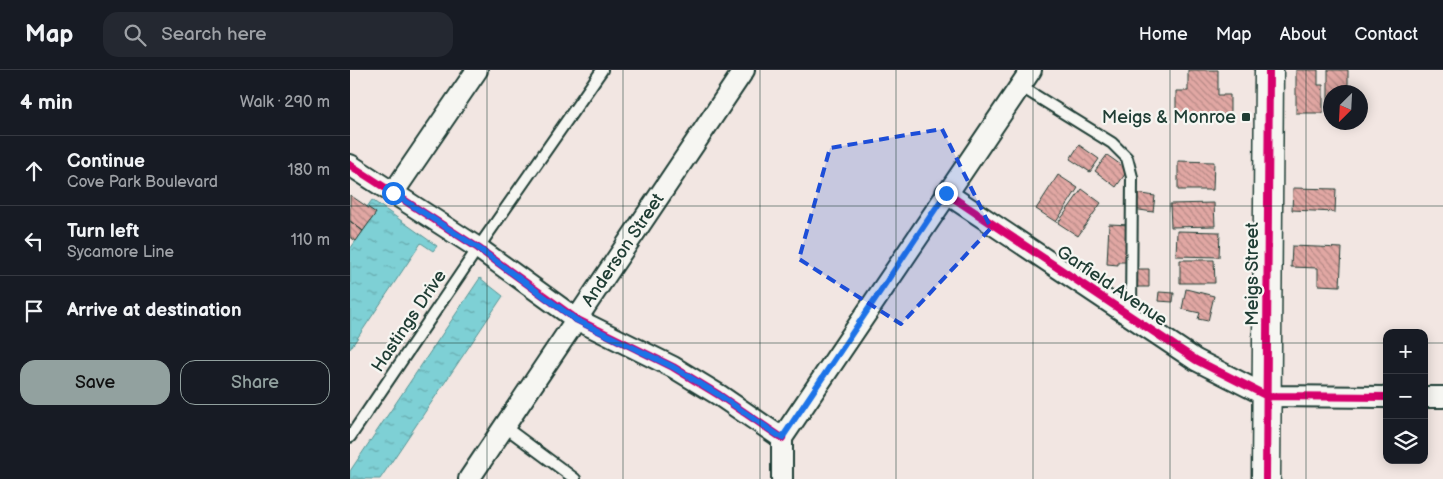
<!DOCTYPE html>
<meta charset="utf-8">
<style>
body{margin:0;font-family:"Balsamiq Sans",sans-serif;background:#242831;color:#f1f3f6}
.controls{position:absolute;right:15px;bottom:15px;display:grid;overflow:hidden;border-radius:10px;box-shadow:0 2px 12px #0003}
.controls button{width:45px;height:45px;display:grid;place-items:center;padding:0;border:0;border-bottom:1px solid #363941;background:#171b24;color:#f1f3f6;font:25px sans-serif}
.compass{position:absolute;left:973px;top:15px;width:45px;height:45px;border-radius:50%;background:#171b24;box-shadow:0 2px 12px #0003;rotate:204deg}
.stop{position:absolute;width:15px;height:15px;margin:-11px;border:4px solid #1a73e8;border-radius:50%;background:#fff}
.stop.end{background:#1a73e8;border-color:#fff;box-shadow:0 1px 5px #0008}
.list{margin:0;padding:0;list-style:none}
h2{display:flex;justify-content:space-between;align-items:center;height:65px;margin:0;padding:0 20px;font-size:21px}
h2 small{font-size:16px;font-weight:400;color:#9ea1a6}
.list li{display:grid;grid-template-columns:32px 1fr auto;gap:15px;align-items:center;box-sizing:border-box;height:70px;padding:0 20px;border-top:1px solid #363941}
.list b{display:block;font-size:19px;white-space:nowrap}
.list p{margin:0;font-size:16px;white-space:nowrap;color:#9ea1a6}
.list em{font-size:16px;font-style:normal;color:#9ea1a6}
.actions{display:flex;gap:10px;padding:15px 20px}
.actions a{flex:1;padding:11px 0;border:1px solid #92a19f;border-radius:15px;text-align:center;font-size:18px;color:#92a19f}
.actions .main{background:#92a19f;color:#111}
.icon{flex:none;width:28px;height:28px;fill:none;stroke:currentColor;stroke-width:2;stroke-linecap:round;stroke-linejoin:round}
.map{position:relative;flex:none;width:1093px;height:409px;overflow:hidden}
header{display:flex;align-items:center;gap:30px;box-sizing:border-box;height:70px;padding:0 25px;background:#171b24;border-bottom:1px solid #363941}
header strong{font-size:24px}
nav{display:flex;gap:28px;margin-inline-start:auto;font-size:18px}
.search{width:350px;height:45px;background:#242831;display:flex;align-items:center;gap:12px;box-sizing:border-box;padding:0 18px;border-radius:15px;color:#9ea1a6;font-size:19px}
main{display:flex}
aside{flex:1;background:#171b24}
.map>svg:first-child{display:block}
.water{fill:url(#water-ripples);stroke:#589595}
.building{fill:url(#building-back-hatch);stroke:#1f3d34}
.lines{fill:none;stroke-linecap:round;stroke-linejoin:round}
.lane-casing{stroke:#1f3d34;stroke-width:14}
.street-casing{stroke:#1f3d34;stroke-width:24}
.secondary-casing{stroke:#1f3d34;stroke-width:31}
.lane{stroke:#f6f6f2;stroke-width:10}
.street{stroke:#f6f6f2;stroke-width:20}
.secondary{stroke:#f6f6f2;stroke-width:28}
.cycleway-casing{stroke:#f6f6f2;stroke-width:11}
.cycleway{stroke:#d6006c;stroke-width:8}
.route{stroke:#1a73e8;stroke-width:6}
.marked{fill:#1d4ed8;fill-opacity:0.2;stroke:#1d4ed8;stroke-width:4;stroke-dasharray:10 6;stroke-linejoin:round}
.grid{fill:none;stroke:#1f3d34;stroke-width:1;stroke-opacity:0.55}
.poi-dot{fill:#1f3d34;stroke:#f6f6f2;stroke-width:2}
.labels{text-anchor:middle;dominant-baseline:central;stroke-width:4.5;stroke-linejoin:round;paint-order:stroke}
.poi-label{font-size:18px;fill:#1f3d34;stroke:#f6f6f2;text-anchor:end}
.street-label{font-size:18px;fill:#1f3d34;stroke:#f6f6f2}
</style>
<header>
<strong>Map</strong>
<div class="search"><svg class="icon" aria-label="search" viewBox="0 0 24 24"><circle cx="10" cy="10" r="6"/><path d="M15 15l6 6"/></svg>Search here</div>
<nav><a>Home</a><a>Map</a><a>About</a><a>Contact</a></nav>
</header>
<main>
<aside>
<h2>4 min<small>Walk · 290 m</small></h2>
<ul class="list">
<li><svg class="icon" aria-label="ahead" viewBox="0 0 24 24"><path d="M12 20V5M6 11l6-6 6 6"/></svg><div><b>Continue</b><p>Cove Park Boulevard</p></div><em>180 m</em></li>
<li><svg class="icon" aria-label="left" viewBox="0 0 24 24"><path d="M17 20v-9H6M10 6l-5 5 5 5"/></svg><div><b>Turn left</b><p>Sycamore Line</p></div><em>110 m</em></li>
<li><svg class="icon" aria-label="arrive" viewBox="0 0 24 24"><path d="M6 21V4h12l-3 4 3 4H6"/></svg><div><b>Arrive at destination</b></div></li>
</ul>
<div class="actions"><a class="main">Save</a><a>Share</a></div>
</aside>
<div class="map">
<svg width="1093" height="409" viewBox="0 0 1093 409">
<defs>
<pattern id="water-ripples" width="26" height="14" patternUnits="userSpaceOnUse" patternTransform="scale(1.25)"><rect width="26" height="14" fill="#7ed0d5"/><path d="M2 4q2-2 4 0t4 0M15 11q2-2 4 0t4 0" fill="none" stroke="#67aaae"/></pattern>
<pattern id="building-back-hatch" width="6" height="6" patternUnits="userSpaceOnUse" patternTransform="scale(1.25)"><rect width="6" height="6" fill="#e1a7a3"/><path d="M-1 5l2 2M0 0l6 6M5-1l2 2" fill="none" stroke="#b68986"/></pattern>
</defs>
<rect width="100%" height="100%" fill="#f2e6e2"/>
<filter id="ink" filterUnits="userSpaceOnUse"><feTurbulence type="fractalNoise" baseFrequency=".02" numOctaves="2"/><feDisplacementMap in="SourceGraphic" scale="10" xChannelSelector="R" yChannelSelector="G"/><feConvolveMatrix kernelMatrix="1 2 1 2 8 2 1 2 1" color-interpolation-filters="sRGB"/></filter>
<g filter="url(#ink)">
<path class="water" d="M22,130L87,176L83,181L71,173L0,279V179L26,143L17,137Z
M130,208L153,226L30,409H0V401Z"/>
<path class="building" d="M838,0H868V25H880V45H862V51H841V45H826V21H838Z
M946,0H968V15H973V43H946Z
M978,0H998V22H981V47H978Z
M729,75L749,89L740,102L720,89Z
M757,85L778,100L766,117L745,101Z
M828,91L864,92L863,120H828Z
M708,105L728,118L706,152L686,139Z
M943,118L986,119L985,142L942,140Z
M732,119L751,133L728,166L708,153Z
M786,123L805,126L803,142L783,139Z
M0,125L26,143L13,161L0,151Z
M864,133L865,156L821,157L820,134Z
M0,151L13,161L6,171L0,167Z
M759,154L780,155L778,192H768V195L757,194Z
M827,161L870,162L869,187L826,186Z
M942,176L992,178L990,216L968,215V198L941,197Z
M830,190H864L865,213H830Z
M785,199H799V217H785Z
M836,219L864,226L858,251L848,249L850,243L832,239Z
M809,222L824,223L823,232L808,231Z"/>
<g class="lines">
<defs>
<path id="lane" d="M670,16L762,73L777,88L782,107L781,246
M155,357L225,409
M0,367L128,178L252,0"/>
<path id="street" d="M0,95L128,178L226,249L323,297L369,325L432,368
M43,123L127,0
M596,123L846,290L917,326L1037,327
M1074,327H1093
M432,368L681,0
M119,409L394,0
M432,409V368"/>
<path id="secondary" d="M916,409L919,0"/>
</defs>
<use href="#lane" class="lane-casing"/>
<use href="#street" class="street-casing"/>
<use href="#secondary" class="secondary-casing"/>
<use href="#lane" class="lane"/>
<use href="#street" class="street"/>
<use href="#secondary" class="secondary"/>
<defs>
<path id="cycleway" d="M0,95L128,178L226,249L323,297L369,325L432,368
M596,123L846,290L917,326L1037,327
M916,409L919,0"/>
</defs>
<use href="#cycleway" class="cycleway-casing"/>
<use href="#cycleway" class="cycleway"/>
</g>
</g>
<g class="lines" filter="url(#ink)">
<path class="route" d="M43,123L128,178L226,250L323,297L369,325L432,368L596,123"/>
</g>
<path class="marked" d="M592,59L641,158L551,254L449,189L480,78Z"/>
<path class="grid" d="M137,0V409M273,0V409M410,0V409M546,0V409M683,0V409M820,0V409M956,0V409M0,136H1093M0,273H1037M1074,273H1093"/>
<rect class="poi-dot" x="891" y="42" width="10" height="10" rx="2.5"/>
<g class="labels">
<g class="poi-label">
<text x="886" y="47">Meigs &amp; Monroe</text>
</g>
<g class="street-label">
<text transform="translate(273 180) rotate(-56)">Anderson Street</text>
<text transform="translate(902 204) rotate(-90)">Meigs Street</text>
<text transform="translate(762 216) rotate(34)">Garfield Avenue</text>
<text transform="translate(59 251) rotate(-56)">Hastings Drive</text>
</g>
</g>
</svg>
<div class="controls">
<button>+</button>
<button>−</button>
<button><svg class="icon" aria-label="layers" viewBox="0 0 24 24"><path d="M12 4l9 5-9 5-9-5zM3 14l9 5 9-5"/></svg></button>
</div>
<svg class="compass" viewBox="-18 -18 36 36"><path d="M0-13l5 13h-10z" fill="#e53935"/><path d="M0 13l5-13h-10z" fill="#9ea1a6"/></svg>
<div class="stop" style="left:43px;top:123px"></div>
<div class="stop end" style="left:596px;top:123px"></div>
</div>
</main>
